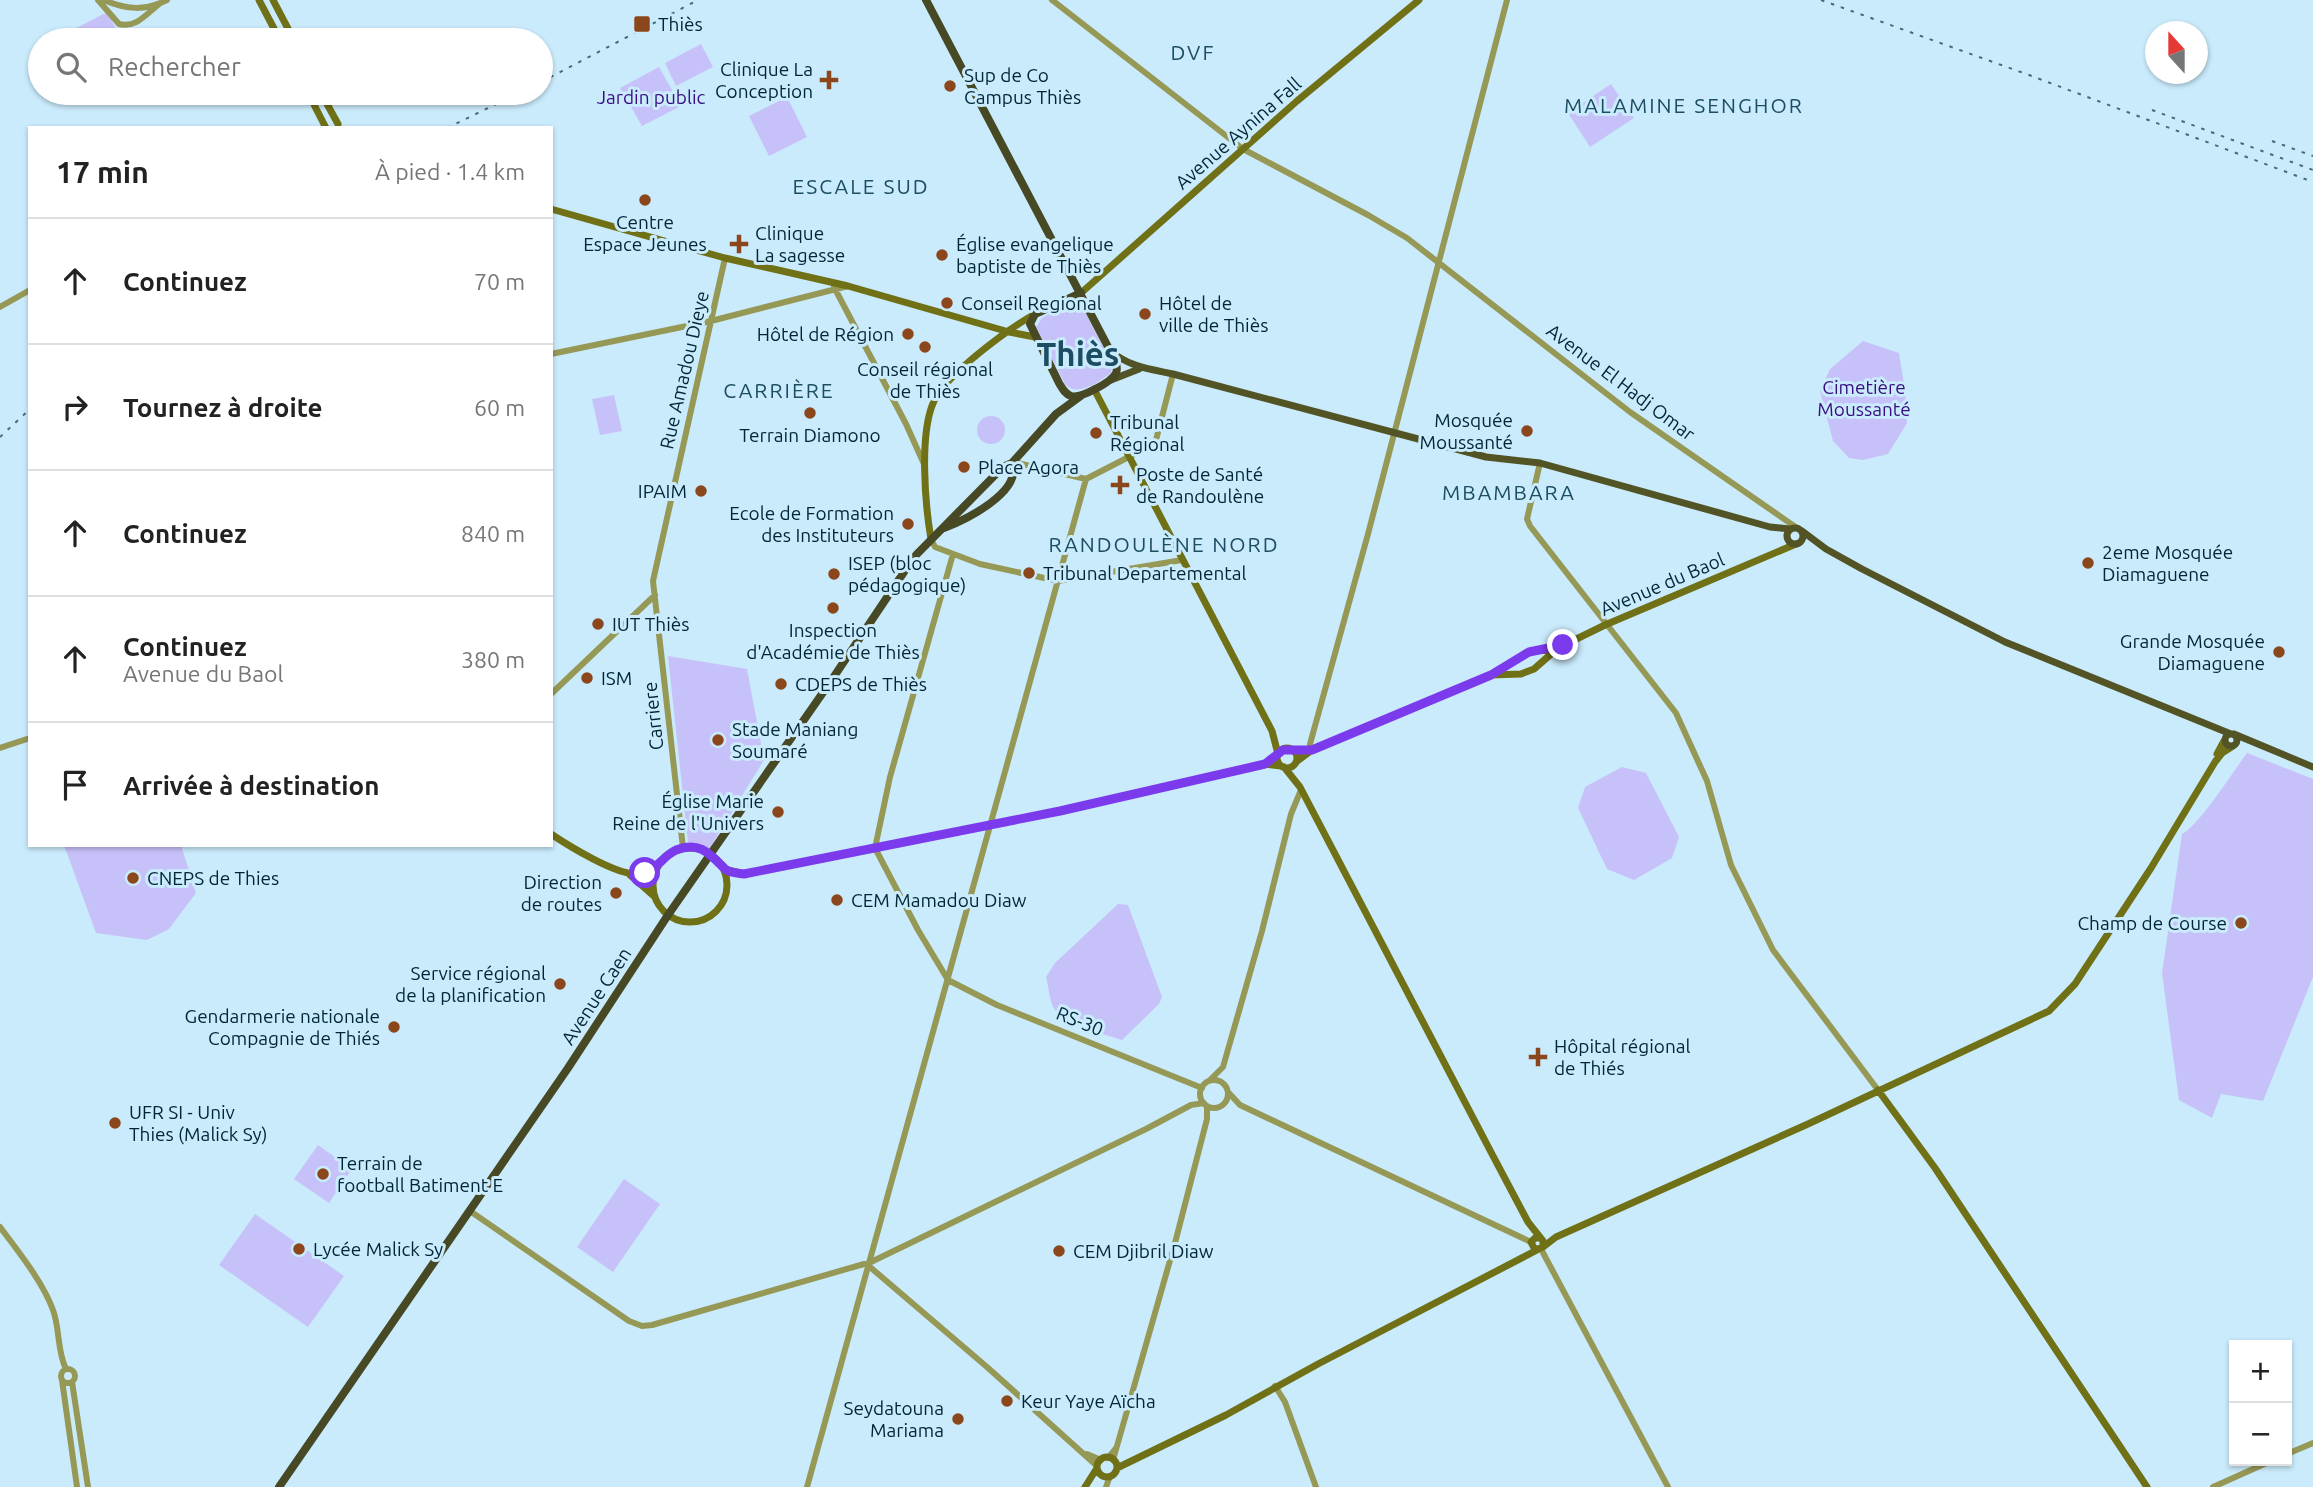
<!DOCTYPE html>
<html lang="fr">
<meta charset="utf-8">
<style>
body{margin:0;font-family:Ubuntu,sans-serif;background:#f6f6f6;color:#222}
.controls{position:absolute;right:21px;bottom:21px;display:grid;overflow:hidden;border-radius:0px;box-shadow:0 2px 5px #0004}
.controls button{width:63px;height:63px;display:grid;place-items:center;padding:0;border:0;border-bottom:2px solid #e0e0e0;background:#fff;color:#222;font:35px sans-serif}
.compass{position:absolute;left:2145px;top:21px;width:63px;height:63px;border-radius:50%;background:#fff;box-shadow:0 2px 5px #0004;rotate:339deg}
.stop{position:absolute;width:21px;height:21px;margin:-16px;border:5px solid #7c3aed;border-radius:50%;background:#fff}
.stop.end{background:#7c3aed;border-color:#fff;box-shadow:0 2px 7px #0008}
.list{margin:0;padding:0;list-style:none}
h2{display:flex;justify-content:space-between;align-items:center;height:91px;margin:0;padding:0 28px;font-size:30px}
h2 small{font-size:23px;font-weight:400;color:#767676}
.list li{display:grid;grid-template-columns:46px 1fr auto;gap:21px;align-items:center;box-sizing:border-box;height:126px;padding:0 28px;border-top:2px solid #e0e0e0}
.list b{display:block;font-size:26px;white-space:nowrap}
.list p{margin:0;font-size:23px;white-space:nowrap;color:#767676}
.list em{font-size:23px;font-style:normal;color:#767676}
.icon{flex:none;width:38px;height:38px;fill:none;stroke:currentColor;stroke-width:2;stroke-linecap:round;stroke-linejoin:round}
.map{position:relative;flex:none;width:2313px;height:1487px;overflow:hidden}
.search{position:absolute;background:#fff;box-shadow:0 2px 5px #0004;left:28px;top:28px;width:525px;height:77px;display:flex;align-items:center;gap:18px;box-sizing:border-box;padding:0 24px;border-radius:38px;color:#767676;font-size:26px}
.panel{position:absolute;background:#fff;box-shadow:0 2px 5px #0004;left:28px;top:126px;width:525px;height:721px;border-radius:0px}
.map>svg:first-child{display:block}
.green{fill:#c7c1f9}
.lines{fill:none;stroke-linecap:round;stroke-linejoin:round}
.tertiary{stroke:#969856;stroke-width:6}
.secondary{stroke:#707116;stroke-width:7}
.primary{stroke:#535425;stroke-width:7}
.trunk{stroke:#474824;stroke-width:8}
.rail{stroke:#476b7b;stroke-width:2;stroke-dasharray:3.5 7;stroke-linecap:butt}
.route{stroke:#7c3aed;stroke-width:9}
.poi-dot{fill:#8b471b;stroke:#caebfc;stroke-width:2.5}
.labels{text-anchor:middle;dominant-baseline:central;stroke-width:6;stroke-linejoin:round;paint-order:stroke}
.poi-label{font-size:19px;fill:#002636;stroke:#caebfc;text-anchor:start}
.park-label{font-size:19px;fill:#390f80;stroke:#caebfc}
.street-label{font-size:19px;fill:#002636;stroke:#caebfc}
.neighbourhood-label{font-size:21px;letter-spacing:2px;fill:#1c4d62;stroke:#caebfc}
.town-label{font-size:33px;font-weight:bold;fill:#1c4d62;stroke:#caebfc}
</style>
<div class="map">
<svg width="2313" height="1487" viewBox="0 0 2313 1487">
<rect width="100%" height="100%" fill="#caebfc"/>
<path class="green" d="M107,12L122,40H54Z
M701,44L713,67L676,86L665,63Z
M659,67L681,106L642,126L620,88Z
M1611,84L1634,118L1590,147L1568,113Z
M787,97L807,137L769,156L749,116Z
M1068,304H1078L1083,308L1112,364L1111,373C1099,382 1077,398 1065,384L1036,327L1042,318Z
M1863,341L1899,353L1905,390L1907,423L1888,454L1863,460L1849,458L1833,441L1821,395L1820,391L1830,369Z
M614,395L622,431L600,435L592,399Z
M977 430a14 14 0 1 1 28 0a14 14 0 1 1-28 0Z
M668,656L747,669L764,760L709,849L688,842Z
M2247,753L2313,779V977L2263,1101L2221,1094L2212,1118L2179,1100L2162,973L2182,834C2197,828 2235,769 2247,753Z
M1622,767L1646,773L1679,837L1672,858L1634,880L1607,869L1578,808L1585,787Z
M64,845H181L196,893L169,929L147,940L96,933Z
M1118,904L1128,905L1162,997L1159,1004L1122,1040C1104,1034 1066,1025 1055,1010C1049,1002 1049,987 1046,977L1055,963Z
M318,1145L352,1169L329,1203L294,1179Z
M624,1179L660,1204L613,1272L577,1247Z
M255,1214L344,1276L308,1327L219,1265Z"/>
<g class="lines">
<path class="tertiary" d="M98,0L119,24C137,28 146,14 159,4
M104,0C127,10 145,11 167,0
M1052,0L1243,149L1368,215L1407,238L1630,412L1797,528
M834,287L906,424L924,464
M0,307L30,290
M551,354L711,321L848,286
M1013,462L1086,479L1152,445L1156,440L1173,374
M1540,463L1527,519L1530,526L1676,713L1707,781L1731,865L1773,950L1878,1090
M931,539L935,547L980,564L1058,581L1182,560
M953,554L890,777L875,848L918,930L948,980L997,1005L1202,1088
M551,694L655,595
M0,748L30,738
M1310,752V744L1368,534L1507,0
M683,848L653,581L725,258
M1200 1094a14 14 0 1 1 28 0a14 14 0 1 1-28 0Z
M1210,1080L1223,1067L1262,931L1291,814L1301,790
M1228,1092L1240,1105L1531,1242
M470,1211L629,1321L642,1326L652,1325L871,1262L1146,1129L1191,1105L1204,1103
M0,1227C18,1251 43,1282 53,1310C60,1329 57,1351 66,1369
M1541,1249L1668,1487
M870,1267L987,1367L1097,1466
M61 1376a7 7 0 1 1 14 0a7 7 0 1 1-14 0Z
M62,1380L77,1487
M72,1382L88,1487
M1275,1386L1285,1402L1316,1487
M1087,1454L1101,1460
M2287,1454L2313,1443
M1108,1458L1116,1448
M1113,1460L1175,1243L1207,1119V1106
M807,1487L1086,479
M1106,1487L1110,1476
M2213,1487L2271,1461"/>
<path class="secondary" d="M259,0L280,40
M273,0L294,40
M308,93L326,128
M321,93L338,124
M551,209L725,258L848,286L1009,332L1035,337
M1081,293L1297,101L1419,0
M1094,389L1272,731L1278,754
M931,539C925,504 919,433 934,401C948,373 1008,329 1035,314
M1491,675L1521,674L1534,669L1558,648L1605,625L1796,544
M1277 758a10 10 0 1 1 20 0a10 10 0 1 1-20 0Z
M2217,754L2224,741
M1296,762L1312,750L1491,675L1529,652L1558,648
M1284,767L1300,787L1492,1154L1528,1222L1543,1241V1247L1535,1250L1531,1242L1535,1238H1540
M551,834C569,846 616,875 637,874C645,874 651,870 658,866
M653 885a37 37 0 1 1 74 0a37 37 0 1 1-74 0Z
M724,869L744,874L1060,811L1265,764L1281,766
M629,874L654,896
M1878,1090L1935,1168L2147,1487
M1543,1247L1556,1237L1808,1124L2049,1011L2075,984L2151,868L2215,762L2222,753L2233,746
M1097 1467a10 10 0 1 1 20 0a10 10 0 1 1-20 0Z
M1117,1468L1226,1415L1318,1364L1537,1250
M1085,1487L1097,1468"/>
<path class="primary" d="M1111,351C1129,367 1150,369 1173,374L1486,457L1540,463L1770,527L1790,529
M1111,380L1139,369
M1787 536a8 8 0 1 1 16 0a8 8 0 1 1-16 0Z
M1802,531L1826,549L1862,569L2005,642L2231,734
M2225 740a6 6 0 1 1 12 0a6 6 0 1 1-12 0Z
M2234,734L2313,767"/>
<path class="trunk" d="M926,0L1116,362C1116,366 1118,369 1116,373C1112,382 1080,399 1071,396C1065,394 1062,388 1059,383L1030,324L1035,314L1081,293
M944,528C965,520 1023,492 1012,463
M279,1487L568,1068L668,915L831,681L908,566L917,554L1003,467L1012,463L1056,414L1082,395"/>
<path class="rail" d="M1821,0L2029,75L2313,182
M541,82L698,0
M2152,110L2313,170
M447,128L519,93
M2272,141L2313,156
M0,437L30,409"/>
</g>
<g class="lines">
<path class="route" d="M645,873C658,868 663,856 676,850C699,841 709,853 724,868C728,873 738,873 744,874L1060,811L1265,764L1283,750H1312L1491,675L1529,652L1563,645"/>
</g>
<g class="poi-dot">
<rect x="633" y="15" width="18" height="18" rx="3.5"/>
<path d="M825.5 69.5h7v7h7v7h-7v7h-7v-7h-7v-7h7z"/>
<circle cx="950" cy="86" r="7"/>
<circle cx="645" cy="200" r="7"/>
<path d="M735.5 233.5h7v7h7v7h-7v7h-7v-7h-7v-7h7z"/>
<circle cx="942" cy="255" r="7"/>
<circle cx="947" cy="303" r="7"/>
<circle cx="1145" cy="314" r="7"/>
<circle cx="908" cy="334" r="7"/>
<circle cx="925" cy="347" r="7"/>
<circle cx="810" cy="413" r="7"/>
<circle cx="1527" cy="431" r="7"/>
<circle cx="1096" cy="433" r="7"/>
<circle cx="964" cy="467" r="7"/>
<path d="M1116.5 474.5h7v7h7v7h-7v7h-7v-7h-7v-7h7z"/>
<circle cx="701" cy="491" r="7"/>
<circle cx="908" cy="524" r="7"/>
<circle cx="2088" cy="563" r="7"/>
<circle cx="1029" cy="573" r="7"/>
<circle cx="834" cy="574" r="7"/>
<circle cx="833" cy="608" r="7"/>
<circle cx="598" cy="624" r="7"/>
<circle cx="2279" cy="652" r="7"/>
<circle cx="587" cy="678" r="7"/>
<circle cx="781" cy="684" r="7"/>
<circle cx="718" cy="740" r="7"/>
<circle cx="778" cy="812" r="7"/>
<circle cx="133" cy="878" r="7"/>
<circle cx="616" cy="893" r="7"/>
<circle cx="837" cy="900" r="7"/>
<circle cx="2241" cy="923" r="7"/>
<circle cx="560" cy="984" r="7"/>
<circle cx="394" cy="1027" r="7"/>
<path d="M1534.5 1046.5h7v7h7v7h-7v7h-7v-7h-7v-7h7z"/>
<circle cx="115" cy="1123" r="7"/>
<circle cx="323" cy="1174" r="7"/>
<circle cx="299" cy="1249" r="7"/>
<circle cx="1059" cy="1251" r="7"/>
<circle cx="1007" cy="1401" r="7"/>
<circle cx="958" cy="1419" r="7"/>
</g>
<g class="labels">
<g class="poi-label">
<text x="658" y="24">Thiès</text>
<text x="813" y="69" text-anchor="end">Clinique La<tspan x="813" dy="22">Conception</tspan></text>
<text x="964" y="75">Sup de Co<tspan x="964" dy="22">Campus Thiès</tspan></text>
<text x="645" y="222" text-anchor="middle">Centre<tspan x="645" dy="22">Espace Jeunes</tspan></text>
<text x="755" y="233">Clinique<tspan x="755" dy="22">La sagesse</tspan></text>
<text x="956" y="244">Église evangelique<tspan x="956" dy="22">baptiste de Thiès</tspan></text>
<text x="961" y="303">Conseil Regional</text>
<text x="1159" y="303">Hôtel de<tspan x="1159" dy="22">ville de Thiès</tspan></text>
<text x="894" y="334" text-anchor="end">Hôtel de Région</text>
<text x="925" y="369" text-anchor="middle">Conseil régional<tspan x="925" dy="22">de Thiès</tspan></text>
<text x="1513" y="420" text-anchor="end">Mosquée<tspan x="1513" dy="22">Moussanté</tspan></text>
<text x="1110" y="422">Tribunal<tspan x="1110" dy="22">Régional</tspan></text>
<text x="810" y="435" text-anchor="middle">Terrain Diamono</text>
<text x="978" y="467">Place Agora</text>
<text x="1136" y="474">Poste de Santé<tspan x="1136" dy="22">de Randoulène</tspan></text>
<text x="687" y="491" text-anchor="end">IPAIM</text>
<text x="894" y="513" text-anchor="end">Ecole de Formation<tspan x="894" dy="22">des Instituteurs</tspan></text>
<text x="2102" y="552">2eme Mosquée<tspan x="2102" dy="22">Diamaguene</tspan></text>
<text x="848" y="563">ISEP (bloc<tspan x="848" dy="22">pédagogique)</tspan></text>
<text x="1043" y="573">Tribunal Departemental</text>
<text x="612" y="624">IUT Thiès</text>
<text x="833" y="630" text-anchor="middle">Inspection<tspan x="833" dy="22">d'Académie de Thiès</tspan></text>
<text x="2265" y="641" text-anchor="end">Grande Mosquée<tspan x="2265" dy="22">Diamaguene</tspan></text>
<text x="601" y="678">ISM</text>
<text x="795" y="684">CDEPS de Thiès</text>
<text x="732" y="729">Stade Maniang<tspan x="732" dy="22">Soumaré</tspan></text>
<text x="764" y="801" text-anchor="end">Église Marie<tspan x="764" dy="22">Reine de l'Univers</tspan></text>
<text x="147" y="878">CNEPS de Thies</text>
<text x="602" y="882" text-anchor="end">Direction<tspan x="602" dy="22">de routes</tspan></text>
<text x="851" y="900">CEM Mamadou Diaw</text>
<text x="2227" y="923" text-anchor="end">Champ de Course</text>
<text x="546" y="973" text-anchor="end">Service régional<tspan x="546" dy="22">de la planification</tspan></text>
<text x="380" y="1016" text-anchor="end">Gendarmerie nationale<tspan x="380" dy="22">Compagnie de Thiés</tspan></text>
<text x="1554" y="1046">Hôpital régional<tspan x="1554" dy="22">de Thiés</tspan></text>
<text x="129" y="1112">UFR SI - Univ<tspan x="129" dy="22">Thies (Malick Sy)</tspan></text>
<text x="337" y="1163">Terrain de<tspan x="337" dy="22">football Batiment E</tspan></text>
<text x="313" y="1249">Lycée Malick Sy</text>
<text x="1073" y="1251">CEM Djibril Diaw</text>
<text x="1021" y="1401">Keur Yaye Aïcha</text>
<text x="944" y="1408" text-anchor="end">Seydatouna<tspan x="944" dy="22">Mariama</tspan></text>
</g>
<g class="park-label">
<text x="651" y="97">Jardin public</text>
<text x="1864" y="387">Cimetière<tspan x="1864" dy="22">Moussanté</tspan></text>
</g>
<g class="street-label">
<text transform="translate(1238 133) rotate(-41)">Avenue Aynina Fall</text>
<text transform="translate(684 370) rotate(-77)">Rue Amadou Dieye</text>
<text transform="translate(1621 382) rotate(37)">Avenue El Hadj Omar</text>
<text transform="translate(1662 584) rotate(-23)">Avenue du Baol</text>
<text transform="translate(653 716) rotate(-96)">Carriere</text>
<text transform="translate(596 996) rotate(-57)">Avenue Caen</text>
<text transform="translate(1080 1021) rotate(22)">RS-30</text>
</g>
<g class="neighbourhood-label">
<text x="1193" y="52">DVF</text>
<text x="1684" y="105">MALAMINE SENGHOR</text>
<text x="861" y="186">ESCALE SUD</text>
<text x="779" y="390">CARRIÈRE</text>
<text x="1509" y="492">MBAMBARA</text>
<text x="1164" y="544">RANDOULÈNE NORD</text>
</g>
<g class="town-label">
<text x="1078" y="353">Thiès</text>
</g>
</g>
</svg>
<div class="controls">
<button>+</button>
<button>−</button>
</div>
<svg class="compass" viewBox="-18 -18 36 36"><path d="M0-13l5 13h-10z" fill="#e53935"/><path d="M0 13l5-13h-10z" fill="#767676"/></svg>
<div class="stop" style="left:645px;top:873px"></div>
<div class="stop end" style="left:1563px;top:645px"></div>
<div class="search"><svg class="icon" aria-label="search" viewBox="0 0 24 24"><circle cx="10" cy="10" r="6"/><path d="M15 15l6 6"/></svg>Rechercher</div>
<section class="panel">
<h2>17 min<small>À pied · 1.4 km</small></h2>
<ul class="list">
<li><svg class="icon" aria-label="ahead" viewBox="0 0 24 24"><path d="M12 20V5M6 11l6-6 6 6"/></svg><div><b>Continuez</b></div><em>70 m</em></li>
<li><svg class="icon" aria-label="right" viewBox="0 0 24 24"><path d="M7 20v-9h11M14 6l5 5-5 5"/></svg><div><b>Tournez à droite</b></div><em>60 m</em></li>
<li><svg class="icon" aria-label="ahead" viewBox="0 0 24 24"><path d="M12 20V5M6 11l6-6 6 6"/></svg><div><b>Continuez</b></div><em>840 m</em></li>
<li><svg class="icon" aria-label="ahead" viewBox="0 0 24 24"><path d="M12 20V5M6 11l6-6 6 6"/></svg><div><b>Continuez</b><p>Avenue du Baol</p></div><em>380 m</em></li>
<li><svg class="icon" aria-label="arrive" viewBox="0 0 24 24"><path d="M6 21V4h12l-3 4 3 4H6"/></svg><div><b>Arrivée à destination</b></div></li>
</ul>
</section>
</div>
